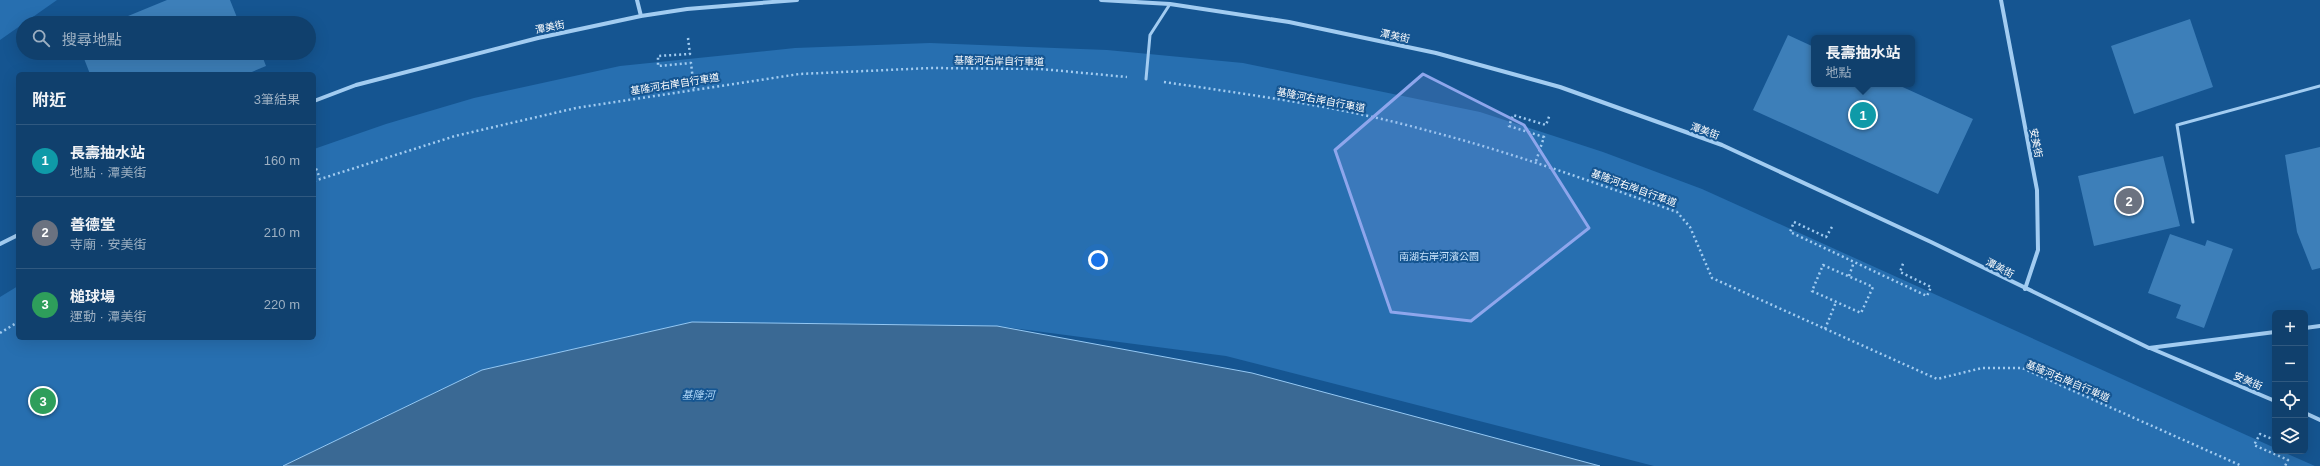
<!DOCTYPE html>
<html lang="zh-TW">
<meta charset="utf-8">
<style>
body{margin:0;font-family:Arial,"Noto Sans TC",sans-serif;background:#194772;color:#f1f3f6}
.controls{position:absolute;right:12px;bottom:12px;display:grid;overflow:hidden;border-radius:6px;box-shadow:0 4px 16px #0002}
.controls button{width:36px;height:36px;display:grid;place-items:center;padding:0;border:0;border-bottom:1px solid #305980;background:#10406d;color:#f1f3f6;font:20px sans-serif}
.you{position:absolute;left:1098px;top:260px;width:14px;height:14px;margin:-10px;border:3px solid #fff;border-radius:50%;background:#1a73e8;box-shadow:0 0 0 6px #1a73e833}
.badge{display:grid;place-items:center;width:26px;height:26px;border-radius:50%;background:#ffc562;color:#fff;font-size:13px;font-weight:700}
.pin{position:absolute;translate:-50% -50%;border:2px solid #fff;box-shadow:0 1px 4px #0006}
.popup{position:absolute;left:1811px;top:35px;width:104px;height:52px;box-sizing:border-box;display:grid;place-content:center;border-radius:6px;background:#10406d;filter:drop-shadow(0 1px 3px #0005);font-size:13px;white-space:nowrap;color:#9cafc2}
.popup b{font-size:15px;color:#f1f3f6}
.popup::after{content:'';position:absolute;left:50%;top:100%;margin-left:-8px;border:8px solid transparent;border-top-color:#10406d}
.list{margin:0;padding:0;list-style:none}
h2{display:flex;justify-content:space-between;align-items:center;height:52px;margin:0;padding:0 16px;font-size:17px}
h2 small{font-size:13px;font-weight:400;color:#9cafc2}
.list li{display:grid;grid-template-columns:26px 1fr auto;gap:12px;align-items:center;box-sizing:border-box;height:72px;padding:0 16px;border-top:1px solid #305980}
.list b{display:block;font-size:15px;white-space:nowrap}
.list p{margin:0;font-size:13px;white-space:nowrap;color:#9cafc2}
.list em{font-size:13px;font-style:normal;color:#9cafc2}
.icon{flex:none;width:22px;height:22px;fill:none;stroke:currentColor;stroke-width:2;stroke-linecap:round;stroke-linejoin:round}
.map{position:relative;flex:none;width:2320px;height:466px;overflow:hidden}
.search{position:absolute;background:#10406d;box-shadow:0 4px 16px #0002;left:16px;top:16px;width:300px;height:44px;display:flex;align-items:center;gap:10px;box-sizing:border-box;padding:0 14px;border-radius:22px;color:#9cafc2;font-size:15px}
.panel{position:absolute;background:#10406d;box-shadow:0 4px 16px #0002;left:16px;top:72px;width:300px;height:268px;border-radius:6px}
.map>svg:first-child{display:block}
.green{fill:#276fb0}
.water{fill:#3a6994;stroke:#94c8f4}
.building{fill:#3d7fb9}
.lines{fill:none;stroke-linecap:round;stroke-linejoin:round}
.path{stroke:#a2ccf1;stroke-width:2.5;stroke-dasharray:2 3;stroke-linecap:butt}
.service{stroke:#a2ccf1;stroke-width:3}
.minor{stroke:#a2ccf1;stroke-width:4}
.marked{fill:#8ea6ec;fill-opacity:0.2;stroke:#8ea6ec;stroke-width:3;stroke-linejoin:round}
.labels{text-anchor:middle;dominant-baseline:central;stroke-width:4;stroke-linejoin:round;paint-order:stroke}
.street-label{font-size:10px;fill:#fff;stroke:#155591}
.park-label{font-size:10px;fill:#c9e4fc;stroke:#155591}
.water-label{font-size:11px;font-style:italic;fill:#aed6f8;stroke:#155591}
</style>
<div class="map">
<svg width="2320" height="466" viewBox="0 0 2320 466">
<rect width="100%" height="100%" fill="#155591"/>
<path class="green" d="M0,0H57L0,40Z
M930,43L1107,50L1243,63L1480,112L1603,152L1702,189L2275,448V451H2281L2315,466H1654L1226,356L997,326L692,322L482,370L283,466H0V297L18,286V338H314V149L386,124L474,98L620,66L795,48Z"/>
<path class="water" d="M692,322L997,326L1252,373L1600,466H283L482,370Z"/>
<path class="building" d="M167,0H230L238,20L245,16L248,23H111Z
M2190,19L2213,87L2134,114L2111,46Z
M1788,35L1814,47V84H1896L1973,119L1938,194L1753,110Z
M90,53H261L266,66L247,74H90L83,56Z
M2320,147V268L2312,270L2297,232L2285,155Z
M2163,156L2180,226L2094,246L2078,176Z
M2170,234L2205,246L2207,240L2233,249L2204,328L2176,318L2181,305L2148,293Z"/>
<g class="lines">
<path class="path" d="M688,38L690,54L658,56V66L691,63L694,89
M1164,82C1253,95 1343,107 1429,131C1514,153 1595,183 1677,212L1690,227L1712,278L1937,379L1982,368H2022L2242,466
M1536,161L1544,137L1509,126L1513,115L1546,125L1550,114
M314,164L320,178
M314,181L455,136L576,108L799,74L931,68L1041,69L1127,77
M1832,227L1826,237L1794,222L1790,232L1927,296L1931,287L1900,272L1904,261
M1823,265L1873,287L1861,313L1812,291Z
M1849,276L1854,262
M1825,329L1836,302
M0,333L18,322
M2275,440L2260,434L2254,445L2288,460L2285,466"/>
<path class="service" d="M1146,79L1150,35L1170,4
M2193,222L2177,125L2320,86"/>
<path class="minor" d="M637,0L641,16
M1101,0L1170,4L1289,22L1436,53L1560,87L1722,145L1931,242L2149,348L2275,332
M2001,0L2037,190L2038,250L2025,289
M314,101L356,85L538,38L641,16L687,9L797,0
M0,244L18,235
M2305,328L2320,326
M2150,348L2275,401
M2305,413L2320,420"/>
</g>
<path class="marked" d="M1423,74L1524,125L1589,228L1471,321L1391,312L1335,150Z"/>
<g class="labels">
<g class="street-label">
<text transform="translate(550 27) rotate(-12)">潭美街</text>
<text transform="translate(1395 36) rotate(12)">潭美街</text>
<text transform="translate(999 61) rotate(1)">基隆河右岸自行車道</text>
<text transform="translate(675 84) rotate(-9)">基隆河右岸自行車道</text>
<text transform="translate(1321 100) rotate(11)">基隆河右岸自行車道</text>
<text transform="translate(1705 131) rotate(20)">潭美街</text>
<text transform="translate(2036 143) rotate(79)">安美街</text>
<text transform="translate(1634 188) rotate(20)">基隆河右岸自行車道</text>
<text transform="translate(2000 268) rotate(27)">潭美街</text>
<text transform="translate(2068 381) rotate(23)">基隆河右岸自行車道</text>
<text transform="translate(2248 381) rotate(23)">安美街</text>
</g>
<g class="park-label">
<text x="1439" y="256">南湖右岸河濱公園</text>
</g>
<g class="water-label">
<text x="698" y="395">基隆河</text>
</g>
</g>
</svg>
<div class="controls">
<button>+</button>
<button>−</button>
<button><svg class="icon" aria-label="locate" viewBox="0 0 24 24"><circle cx="12" cy="12" r="6"/><path d="M12 2v4M12 18v4M2 12h4M18 12h4"/></svg></button>
<button><svg class="icon" aria-label="layers" viewBox="0 0 24 24"><path d="M12 4l9 5-9 5-9-5zM3 14l9 5 9-5"/></svg></button>
</div>
<div class="you"></div>
<div class="pin badge" style="left:1863px;top:115px;background:#0f9aa8">1</div>
<div class="popup"><b>長壽抽水站</b>地點</div>
<div class="pin badge" style="left:2129px;top:201px;background:#6b7280">2</div>
<div class="pin badge" style="left:43px;top:401px;background:#2e9e5b">3</div>
<div class="search"><svg class="icon" aria-label="search" viewBox="0 0 24 24"><circle cx="10" cy="10" r="6"/><path d="M15 15l6 6"/></svg>搜尋地點</div>
<section class="panel">
<h2>附近<small>3筆結果</small></h2>
<ul class="list">
<li><span class="badge" style="background:#0f9aa8">1</span><div><b>長壽抽水站</b><p>地點 · 潭美街</p></div><em>160 m</em></li>
<li><span class="badge" style="background:#6b7280">2</span><div><b>善德堂</b><p>寺廟 · 安美街</p></div><em>210 m</em></li>
<li><span class="badge" style="background:#2e9e5b">3</span><div><b>槌球場</b><p>運動 · 潭美街</p></div><em>220 m</em></li>
</ul>
</section>
</div>
